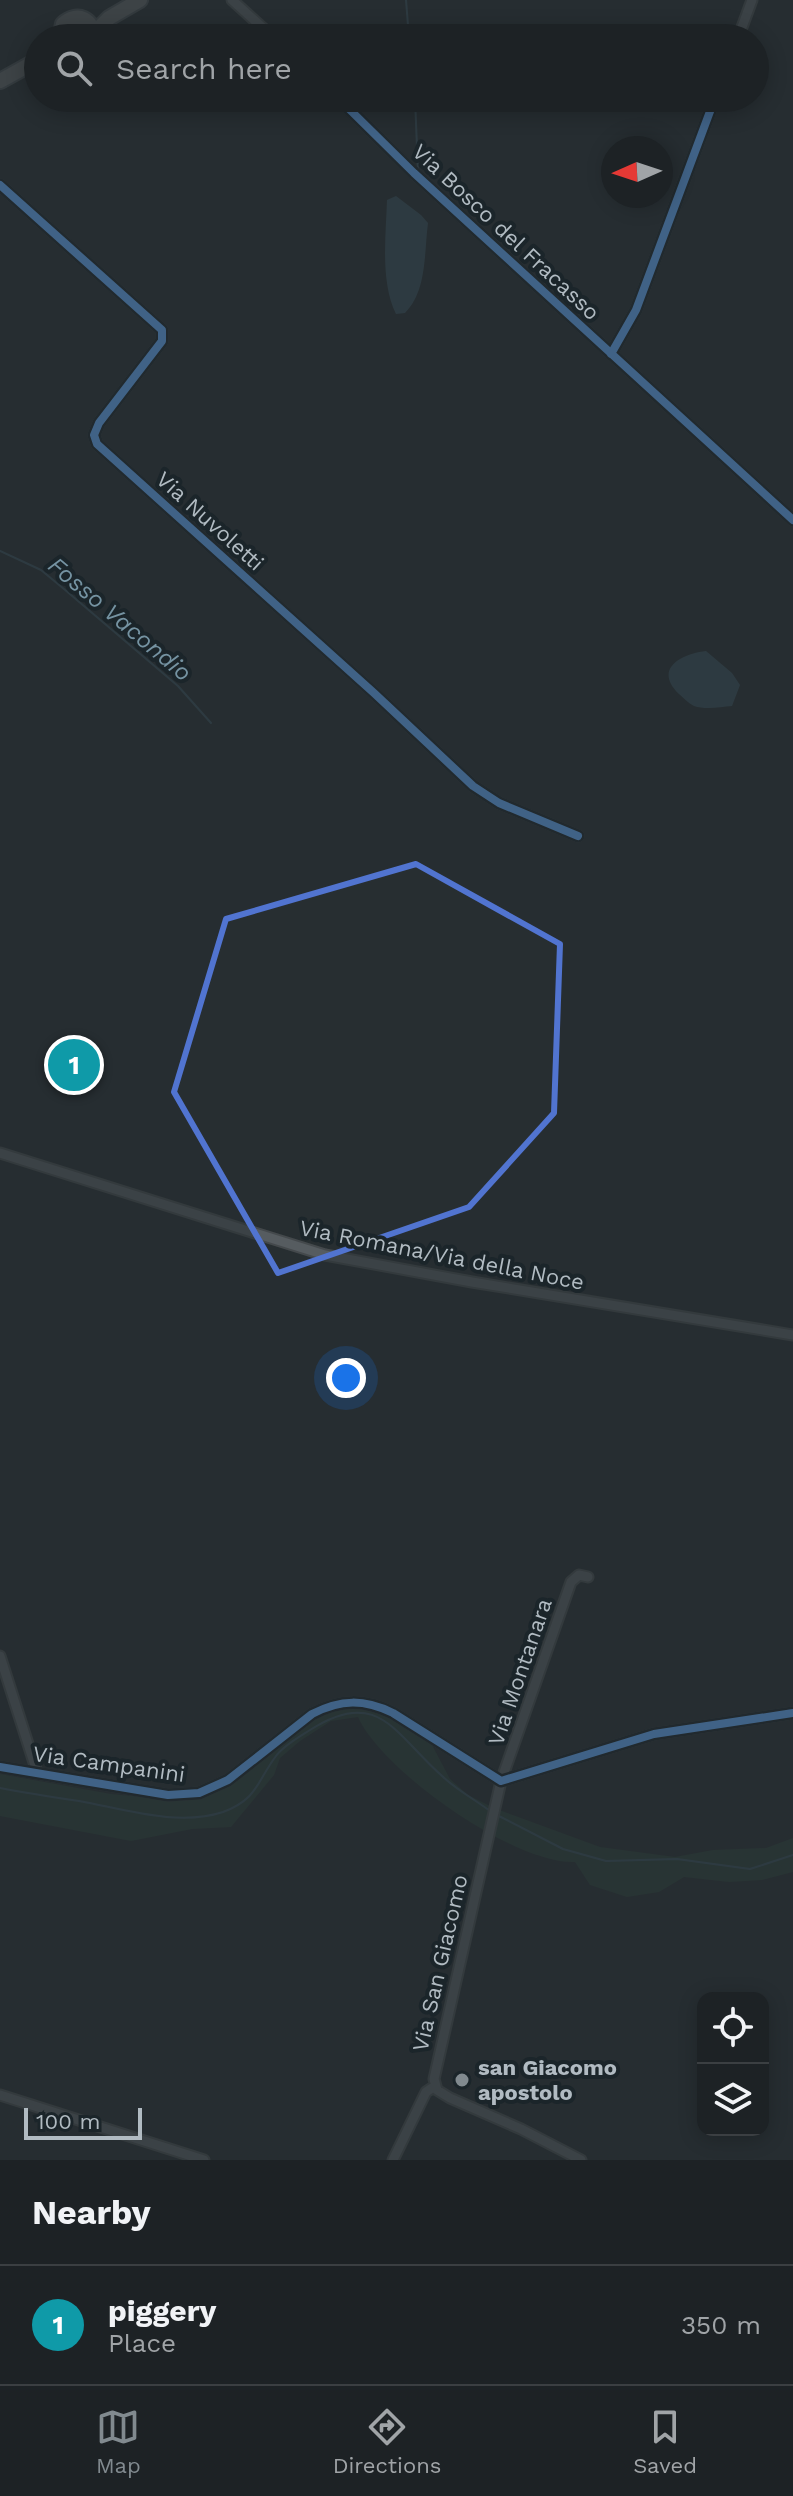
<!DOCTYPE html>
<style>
body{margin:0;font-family:"Work Sans",sans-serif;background:#2a2f32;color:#f1f3f6}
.controls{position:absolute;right:24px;bottom:24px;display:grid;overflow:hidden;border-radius:16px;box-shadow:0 4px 20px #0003}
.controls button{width:72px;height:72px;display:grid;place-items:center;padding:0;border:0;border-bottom:2px solid #3b3f42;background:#1d2225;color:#f1f3f6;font:40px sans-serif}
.compass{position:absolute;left:601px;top:136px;width:72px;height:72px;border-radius:50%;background:#1d2225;box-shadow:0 4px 20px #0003;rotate:267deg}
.scale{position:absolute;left:24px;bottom:20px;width:118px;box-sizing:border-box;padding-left:8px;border:4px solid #b1bbc2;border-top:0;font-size:22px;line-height:28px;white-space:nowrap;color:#b1bbc2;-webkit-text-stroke:6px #1b252a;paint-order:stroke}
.you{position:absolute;left:346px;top:1378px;width:28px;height:28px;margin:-20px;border:6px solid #fff;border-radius:50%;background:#1a73e8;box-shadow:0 0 0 12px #1a73e833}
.badge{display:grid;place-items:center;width:52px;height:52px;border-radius:50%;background:#818a8f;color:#fff;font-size:26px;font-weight:700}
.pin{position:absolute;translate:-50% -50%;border:4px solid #fff;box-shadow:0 2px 8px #0006}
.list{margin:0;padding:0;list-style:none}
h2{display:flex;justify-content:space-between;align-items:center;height:104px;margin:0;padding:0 32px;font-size:34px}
h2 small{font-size:26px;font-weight:400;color:#a0a4a7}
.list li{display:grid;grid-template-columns:52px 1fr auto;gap:24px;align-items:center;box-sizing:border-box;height:120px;padding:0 32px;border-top:2px solid #3b3f42}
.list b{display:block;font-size:30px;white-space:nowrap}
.list p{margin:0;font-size:26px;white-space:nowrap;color:#a0a4a7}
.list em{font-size:26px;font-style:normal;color:#a0a4a7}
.icon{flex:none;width:44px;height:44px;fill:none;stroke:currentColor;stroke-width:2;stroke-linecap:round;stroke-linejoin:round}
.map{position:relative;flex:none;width:793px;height:2160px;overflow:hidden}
.search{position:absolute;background:#1d2225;box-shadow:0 4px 20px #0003;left:24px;right:24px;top:24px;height:88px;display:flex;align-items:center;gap:20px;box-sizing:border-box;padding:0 28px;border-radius:44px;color:#a0a4a7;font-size:30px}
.sheet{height:224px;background:#1d2225}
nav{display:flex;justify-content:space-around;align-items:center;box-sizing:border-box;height:112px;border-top:2px solid #3b3f42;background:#1d2225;font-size:22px;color:#a0a4a7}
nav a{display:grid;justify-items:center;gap:4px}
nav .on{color:#818a8f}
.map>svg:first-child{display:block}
.green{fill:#2b3d39}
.water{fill:#374b56}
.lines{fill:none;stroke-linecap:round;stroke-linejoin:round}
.stream{stroke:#374b56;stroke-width:2}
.minor-casing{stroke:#44494c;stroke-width:13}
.primary-casing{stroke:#444a4e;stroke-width:18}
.minor{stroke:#565c60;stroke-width:9}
.primary{stroke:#595e61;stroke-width:14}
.cycleway-casing{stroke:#1b252a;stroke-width:13}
.cycleway{stroke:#60a3ed;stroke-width:8}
.marked{fill:none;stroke:#5174d0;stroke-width:6;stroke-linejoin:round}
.poi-dot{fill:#818a8f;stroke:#1b252a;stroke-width:3}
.labels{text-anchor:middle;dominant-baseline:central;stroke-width:8;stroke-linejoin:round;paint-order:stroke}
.street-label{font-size:22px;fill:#b1bbc2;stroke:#1b252a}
.poi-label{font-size:22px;font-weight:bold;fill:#b1bbc2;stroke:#1b252a;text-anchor:start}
.water-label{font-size:24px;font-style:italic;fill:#7593a2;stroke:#1b252a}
</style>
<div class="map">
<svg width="793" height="2160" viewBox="0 0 793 2160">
<rect width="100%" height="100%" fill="#272e31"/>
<path class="green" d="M347,1701L376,1704L408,1724L432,1745L450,1779L468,1795L494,1808L600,1847L675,1857L713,1850L766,1848L793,1838V1872L762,1880L729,1882L684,1877L659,1892L627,1897L590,1885L575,1862C515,1865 382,1771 358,1717L331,1721L300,1741L280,1758L274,1775L231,1827L192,1829L131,1841L0,1816V1774L111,1794L174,1800L262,1758L292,1728Z"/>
<path class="water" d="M396,196L421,215L428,223C424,254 427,291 405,313L396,314C380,281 386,236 387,200Z
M706,651L732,673L740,685L732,706C720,707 706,710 694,706C688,703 684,698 679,694C653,669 681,654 706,651Z"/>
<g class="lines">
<path class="stream" d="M406,0L409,38
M415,98L418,172
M0,551L41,570L64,589L178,686L211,723
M0,1788C26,1793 52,1797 79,1801C124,1809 178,1827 223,1812C258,1799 257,1781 276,1756C284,1745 299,1737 310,1730C378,1686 395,1734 441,1775C455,1789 474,1799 490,1811
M495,1814L563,1849L606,1861L677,1859L750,1869L793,1855"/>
<defs>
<path id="minor" d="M232,0L274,38
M738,38L752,0
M338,98L414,173L793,520
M0,185L162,330V341L99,423L94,435L97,444L374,693L473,786L499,803L578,836
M611,354L636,310L715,98
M0,1153L325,1255L472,1282L793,1335
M0,1656L37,1772
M0,1767L168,1795L199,1793L228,1780L312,1714C341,1699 364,1699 393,1713L501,1781
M501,1781L654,1734L793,1713
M0,2095L204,2160
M393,2160L426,2092L435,2086
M581,2160L521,2129L450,2098L437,2090L434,2079L501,1781L571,1582L579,1575L588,1577"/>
<path id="primary" d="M94,33L109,18L140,0
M60,38L63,24C77,11 94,19 94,38
M0,81L38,60"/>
</defs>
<use href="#minor" class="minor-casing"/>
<use href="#primary" class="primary-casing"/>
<use href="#minor" class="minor"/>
<use href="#primary" class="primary"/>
<defs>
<path id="cycleway" d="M338,98L414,173L793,520
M0,185L162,330V341L99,423L94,435L97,444L374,693L473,786L499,803L578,836
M611,354L636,310L715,98
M0,1767L168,1795L199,1793L228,1780L312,1714C341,1699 364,1699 393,1713L501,1781L654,1734L793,1713"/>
</defs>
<use href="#cycleway" class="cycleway-casing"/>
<use href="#cycleway" class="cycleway"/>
</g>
<path d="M0 0H793V2160H0ZM416,864L560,944L554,1113L469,1207L278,1273L174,1092L226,919Z" fill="#272e31" fill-opacity=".55" fill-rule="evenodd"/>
<path class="marked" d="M416,864L560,944L554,1113L469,1207L278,1273L174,1092L226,919Z"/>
<circle class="poi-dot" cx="462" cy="2080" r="8"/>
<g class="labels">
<g class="street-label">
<text transform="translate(506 232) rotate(43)">Via Bosco del Fracasso</text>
<text transform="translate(210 521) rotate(42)">Via Nuvoletti</text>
<text transform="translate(442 1255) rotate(11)">Via Romana/Via della Noce</text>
<text transform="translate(520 1672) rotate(-71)">Via Montanara</text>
<text transform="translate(109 1764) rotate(8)">Via Campanini</text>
<text transform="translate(440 1963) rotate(-77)">Via San Giacomo</text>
</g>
<g class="poi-label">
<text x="478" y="2067">san Giacomo<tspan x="478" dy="25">apostolo</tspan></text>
</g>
<g class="water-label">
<text transform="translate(120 619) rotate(40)">Fosso Vacondio</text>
</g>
</g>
</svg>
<div class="controls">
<button><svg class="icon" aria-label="locate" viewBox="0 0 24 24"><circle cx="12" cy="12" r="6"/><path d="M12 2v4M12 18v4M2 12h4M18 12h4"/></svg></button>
<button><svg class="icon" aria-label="layers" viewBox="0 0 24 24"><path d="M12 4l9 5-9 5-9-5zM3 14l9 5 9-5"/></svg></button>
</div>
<svg class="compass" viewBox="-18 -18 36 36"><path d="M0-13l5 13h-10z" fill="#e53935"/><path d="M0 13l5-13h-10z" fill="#a0a4a7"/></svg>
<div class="scale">100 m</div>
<div class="you"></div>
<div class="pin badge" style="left:74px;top:1065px;background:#0f9aa8">1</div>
<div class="search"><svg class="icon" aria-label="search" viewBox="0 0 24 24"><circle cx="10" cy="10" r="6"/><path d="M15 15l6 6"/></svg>Search here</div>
</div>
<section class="sheet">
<h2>Nearby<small></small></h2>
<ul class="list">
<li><span class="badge" style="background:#0f9aa8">1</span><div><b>piggery</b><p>Place</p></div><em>350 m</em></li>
</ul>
</section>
<nav>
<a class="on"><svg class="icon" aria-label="map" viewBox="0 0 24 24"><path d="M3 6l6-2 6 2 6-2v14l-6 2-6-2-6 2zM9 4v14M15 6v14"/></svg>Map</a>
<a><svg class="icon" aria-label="directions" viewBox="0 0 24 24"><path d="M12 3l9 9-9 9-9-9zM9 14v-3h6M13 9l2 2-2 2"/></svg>Directions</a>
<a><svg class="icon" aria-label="saved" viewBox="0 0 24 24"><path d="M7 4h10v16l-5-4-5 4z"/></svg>Saved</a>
</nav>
